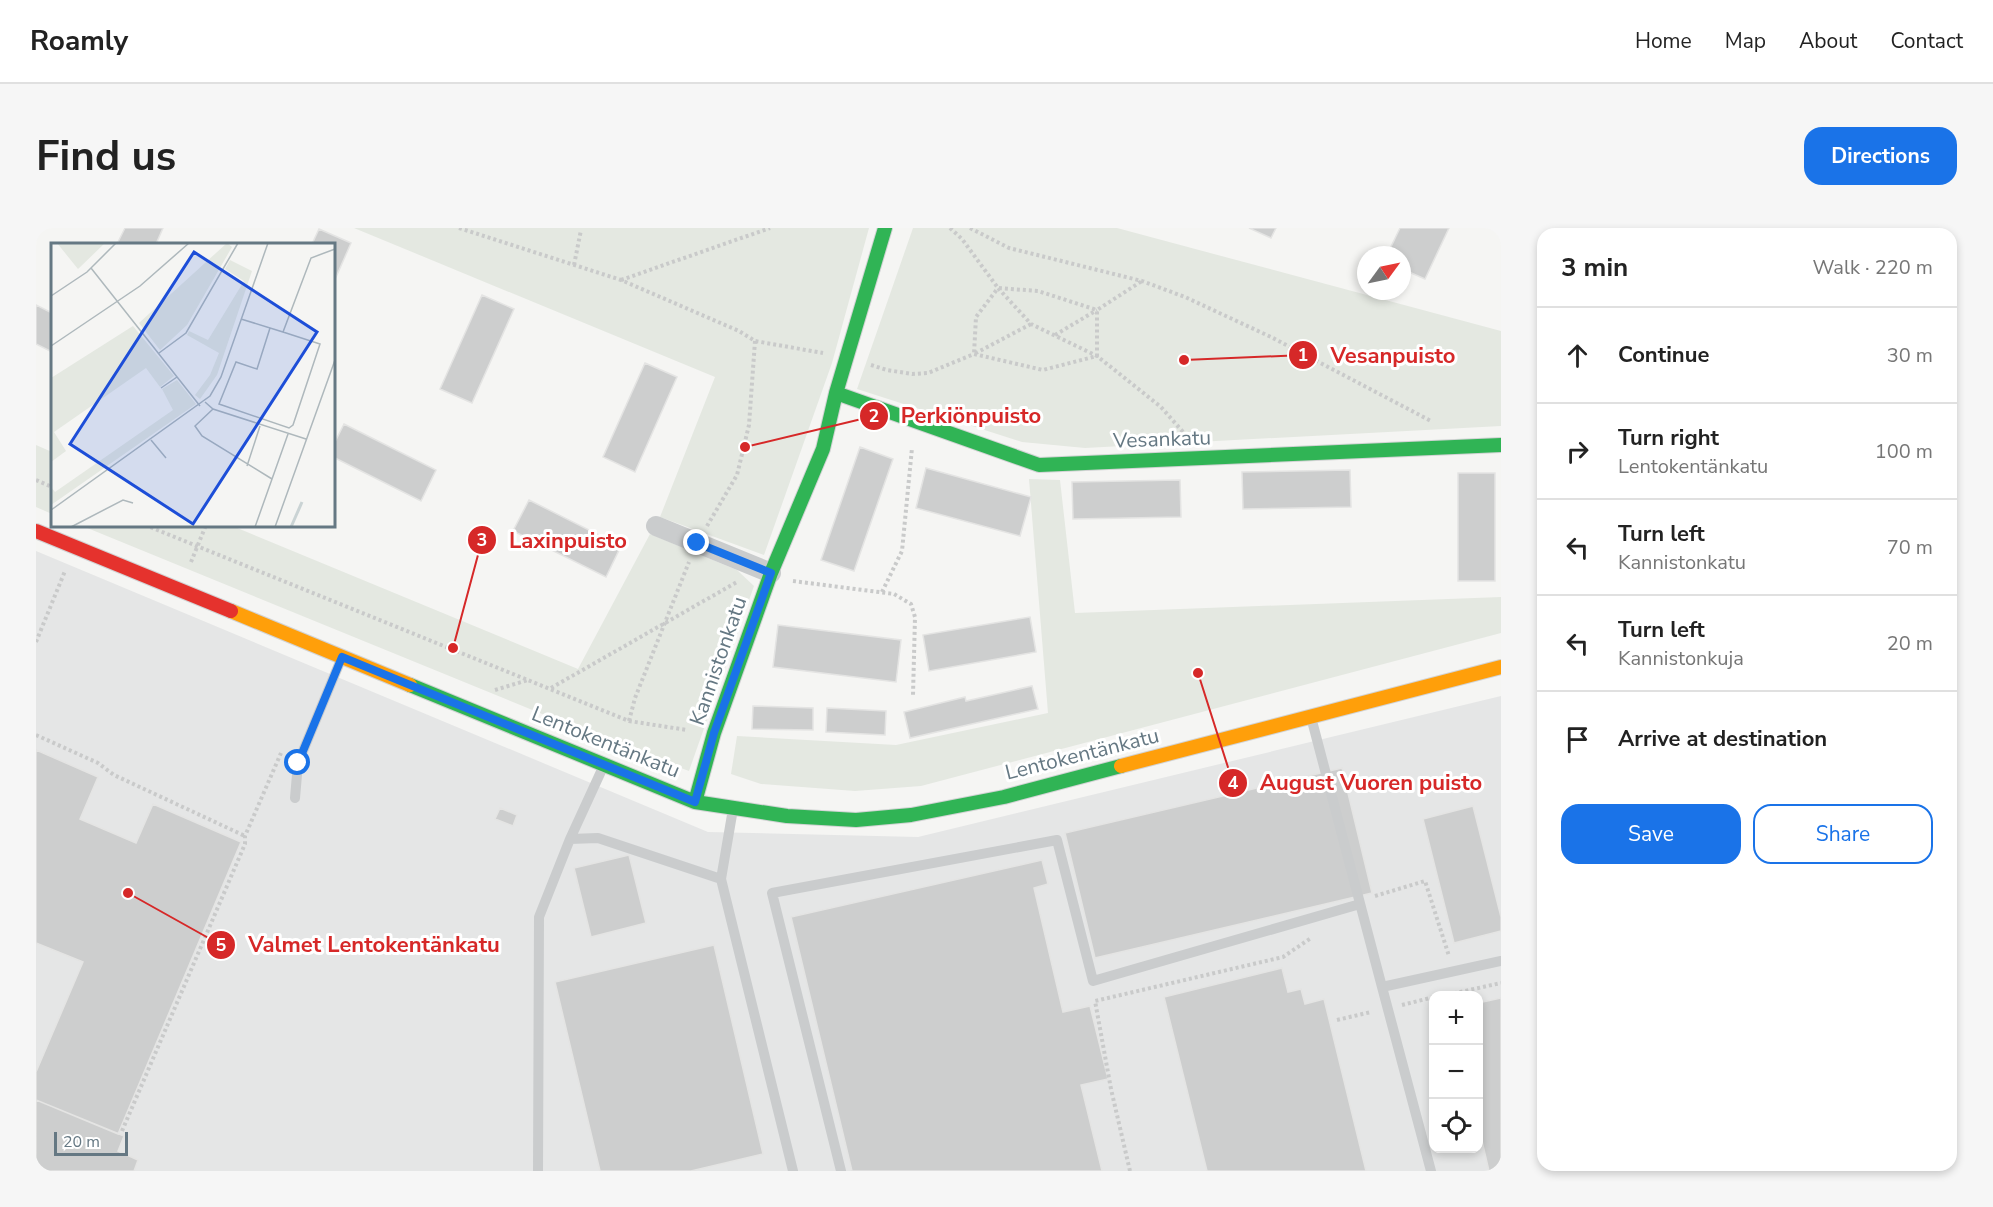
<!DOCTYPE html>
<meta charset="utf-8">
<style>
body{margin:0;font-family:"Nunito Sans",sans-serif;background:#f6f6f6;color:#222}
.controls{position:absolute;right:18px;bottom:18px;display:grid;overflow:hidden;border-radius:12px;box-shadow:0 3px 9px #0003}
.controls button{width:54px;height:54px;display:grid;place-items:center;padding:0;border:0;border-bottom:2px solid #e0e0e0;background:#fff;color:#222;font:30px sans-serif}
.compass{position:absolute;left:1321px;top:18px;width:54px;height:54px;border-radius:50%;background:#fff;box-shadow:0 3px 9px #0003;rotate:57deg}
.scale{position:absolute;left:18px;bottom:15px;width:74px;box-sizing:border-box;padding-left:6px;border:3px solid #657883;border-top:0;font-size:16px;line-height:21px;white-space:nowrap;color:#657883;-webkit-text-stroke:4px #fff;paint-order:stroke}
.stop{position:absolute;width:18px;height:18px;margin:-14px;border:4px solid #1a73e8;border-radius:50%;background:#fff}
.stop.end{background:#1a73e8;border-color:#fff;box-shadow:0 2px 6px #0008}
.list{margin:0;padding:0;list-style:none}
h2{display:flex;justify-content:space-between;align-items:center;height:78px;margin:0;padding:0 24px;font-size:26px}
h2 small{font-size:20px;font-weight:400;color:#767676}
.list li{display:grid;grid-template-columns:39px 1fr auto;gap:18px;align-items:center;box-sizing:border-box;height:96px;padding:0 24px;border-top:2px solid #e0e0e0}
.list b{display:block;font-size:22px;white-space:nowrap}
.list p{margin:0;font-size:20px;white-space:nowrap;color:#767676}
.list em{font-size:20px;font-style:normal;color:#767676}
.actions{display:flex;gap:12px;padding:18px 24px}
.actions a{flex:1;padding:14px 0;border:2px solid #1a73e8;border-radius:18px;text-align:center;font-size:21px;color:#1a73e8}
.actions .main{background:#1a73e8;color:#fff}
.icon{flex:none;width:33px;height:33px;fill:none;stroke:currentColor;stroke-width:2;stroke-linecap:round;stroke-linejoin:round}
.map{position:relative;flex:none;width:1465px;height:943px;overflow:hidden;border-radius:18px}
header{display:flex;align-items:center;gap:36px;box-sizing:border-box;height:84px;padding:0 30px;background:#fff;border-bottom:2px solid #e0e0e0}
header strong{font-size:28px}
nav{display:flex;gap:33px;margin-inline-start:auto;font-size:21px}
.intro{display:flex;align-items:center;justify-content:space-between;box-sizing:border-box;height:144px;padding:0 36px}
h1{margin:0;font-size:42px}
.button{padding:15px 27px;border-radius:18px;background:#1a73e8;color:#fff;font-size:21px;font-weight:700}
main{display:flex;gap:36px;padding:0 36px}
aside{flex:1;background:#fff;border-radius:18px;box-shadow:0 3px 9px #0003}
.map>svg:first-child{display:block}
.built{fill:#e5e6e6;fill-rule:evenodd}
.green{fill:#e4e8e1}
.building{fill:#cdcece;stroke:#e4e4e3;stroke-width:1.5}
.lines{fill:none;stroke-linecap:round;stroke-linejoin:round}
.fast-casing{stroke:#d2d3d4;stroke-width:16}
.slow-casing{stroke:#d2d3d4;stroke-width:16}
.jam-casing{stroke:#d2d3d4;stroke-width:16}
.path{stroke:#c9caca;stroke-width:4;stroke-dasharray:3 3;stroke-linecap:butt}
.lane{stroke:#cacccd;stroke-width:10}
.street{stroke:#cacccd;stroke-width:20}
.fast{stroke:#30b455;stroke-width:14}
.slow{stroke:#ff9f0a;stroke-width:14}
.jam{stroke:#e5322d;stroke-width:14}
.route{stroke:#1a73e8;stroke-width:8}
.labels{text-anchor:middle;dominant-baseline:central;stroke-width:6;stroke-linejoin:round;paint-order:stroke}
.street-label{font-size:21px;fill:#657883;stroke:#fff}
.inset-river{fill:none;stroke:#cad3d4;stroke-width:3}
.inset-road{fill:none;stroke:#aeb8bc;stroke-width:1.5}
.view{fill:#1d4ed8;fill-opacity:0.15;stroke:#1d4ed8;stroke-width:3}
.inset-edge{fill:none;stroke:#657883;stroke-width:3}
.leader{fill:none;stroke:#d62828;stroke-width:2}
.callout-dot{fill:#d62828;stroke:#fff;stroke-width:2}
.mark-label{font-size:18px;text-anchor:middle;font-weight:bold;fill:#fff}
.callout-label{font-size:22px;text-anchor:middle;font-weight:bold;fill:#d62828;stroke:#fff;stroke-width:6;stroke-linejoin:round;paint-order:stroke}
</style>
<header>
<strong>Roamly</strong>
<nav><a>Home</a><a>Map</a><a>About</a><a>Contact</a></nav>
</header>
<div class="intro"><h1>Find us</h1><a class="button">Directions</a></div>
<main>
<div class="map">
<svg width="1465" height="943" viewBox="0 0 1465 943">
<rect width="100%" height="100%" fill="#f5f5f3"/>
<path class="built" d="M0,323L672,604L882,609L1465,468V943H0ZM1398,768H1442V920H1398Z"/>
<path class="green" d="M318,0H833L796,135L728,327L624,289L679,149Z
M877,0H1081L1465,103V198L1049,220L986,214L821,161Z
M0,217L16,224V286L0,279Z
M993,251L1024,252L1039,385L1465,369V405L885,558L819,563L725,556L695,546L701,508L860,517L1012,485Z
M44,297H194L542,441L614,306L701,342L718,358L653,543L555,506Z"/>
<path class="building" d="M89,0H127L120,16H81Z
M1213,0H1240L1235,10Z
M1364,0H1413L1389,51L1366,41V27H1351Z
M283,1L315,15L297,56V16H276Z
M446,67L478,81L436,175L404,161Z
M0,77L16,85V124L0,116Z
M609,135L641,149L599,244L567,229Z
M308,196L400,242L385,273L297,229V218Z
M824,219L857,231L818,343L785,332Z
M890,240L995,269L984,308L880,280Z
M1314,242L1315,279L1207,281L1206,244Z
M1422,245H1459V353H1422Z
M1144,252L1145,289L1037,291L1036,254Z
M493,272L585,318L570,349L477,303Z
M994,389L1000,424L893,443L887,407Z
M742,397L865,412L860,454L737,439Z
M996,458L1002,481L874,510L868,484L929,469L930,473Z
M717,478L777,480V502L716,501Z
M791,480L850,483L849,507L790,504Z
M0,522L62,549L44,591L100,615L117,576L205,614L82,906L0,872V844L47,734L0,715Z
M1306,540L1336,665L1059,730L1029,605Z
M1437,578L1465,689V703L1418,715L1387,591Z
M464,580L481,587L477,598L459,591Z
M593,627L610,695L555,709L538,640Z
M1006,632L1012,656L998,660L1027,784L1054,778L1072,851L1045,857L1066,943H816L755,689Z
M678,717L727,926L655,943H564L519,754Z
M1246,740L1252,764L1265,761L1269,776L1288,771L1330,943H1171L1128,769Z
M1465,770V943H1453L1442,896V775Z
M0,872L88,908L82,923L102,932L98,943H0Z"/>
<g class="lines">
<defs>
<path id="fast" d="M800,165L1003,237L1465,217
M374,457L659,574L751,588L820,592L875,587L968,569L1085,538
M659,574L678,505L735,345L787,221L800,165L849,0"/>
<path id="slow" d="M195,383L374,457
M1085,538L1465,439"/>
<path id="jam" d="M0,303L195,383"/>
</defs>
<use href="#fast" class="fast-casing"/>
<use href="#slow" class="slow-casing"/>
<use href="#jam" class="jam-casing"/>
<path class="path" d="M423,0L585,52L703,103L719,113L787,125
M914,0L926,11L962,60L1002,63L1061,82
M934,0L973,20L1106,53L1149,69L1235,109L1395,193
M538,37L545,2
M585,52L734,0
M995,96L938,126L940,89L962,60L995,96L1061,128L1125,179L1148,205
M1019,107L1061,82
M835,137L851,142L876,146L892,145L938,126L1007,142L1061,128V82L1106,53
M0,252L16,259
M109,297L593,493L651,502
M671,298L701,247L713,197L719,113
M155,334L170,297
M757,353L858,366L875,376L879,389L877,467
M846,364L866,323L876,220
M0,414L29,343
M515,460L701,354
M459,462L492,452
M593,493L599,470L653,334
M0,507L62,535L78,547L209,608
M1339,668L1389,653L1413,728
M1406,768L1465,755
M1366,777L1398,769
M1301,792L1335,784
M86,903L209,616V608L245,525
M1094,943L1075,861L1059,773L1247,729L1275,710"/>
<path class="lane" d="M1275,489L1346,759L1465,733
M259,570L262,535L306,429
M697,581L685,651L757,943
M534,611L568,537
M1346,759L1395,943
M502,943L503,689L534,611L562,610L685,651
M805,943L736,665L1021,612L1057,753L1324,676"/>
<path class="street" d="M620,298L735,345"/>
<use href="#fast" class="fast"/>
<use href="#slow" class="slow"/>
<use href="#jam" class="jam"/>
</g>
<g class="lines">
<path class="route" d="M262,535L306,429L659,574L678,505L735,345L661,315"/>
</g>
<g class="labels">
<g class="street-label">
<text transform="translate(1126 211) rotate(-2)">Vesankatu</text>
<text transform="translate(682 433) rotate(-71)">Kannistonkatu</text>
<text transform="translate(570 514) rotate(22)">Lentokentänkatu</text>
<text transform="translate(1046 526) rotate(-14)">Lentokentänkatu</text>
</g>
</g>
<g transform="translate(15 15)">
<rect width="284" height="284" fill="#f5f5f3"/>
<path d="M6,0H54L27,26ZM176,0L181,4L136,82L109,107L88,80ZM179,17L201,28L166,132L149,156L144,152L159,132L168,110L136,92L138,88L157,97L193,38L174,26ZM82,83L123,133L109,144L95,125L3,189L15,208L0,219V135ZM126,137L145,161L0,262V244L4,249L122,167L111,146Z" fill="#e4e8e1"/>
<path class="inset-river" d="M240,284L251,259"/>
<path class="inset-road" d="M40,25L149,163M0,53L36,29L65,0M190,76L232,89L260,15L284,6M219,85L206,126L185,119L168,161L238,185L242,182L269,101L232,89M0,103L89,43L138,0M108,110L135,90L187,0M110,145L126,134M154,159L162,166L255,196M162,166L144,183L151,193L221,236M100,197L115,215M196,223L209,183M0,267L159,153L170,134L217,0M20,284L72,257L82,260M204,284L237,191M224,284L284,117"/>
<path class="view" d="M143,9L266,89L142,281L19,201Z"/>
<rect width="284" height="284" class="inset-edge"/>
</g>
<path class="leader" d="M1148 132L1267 127M709 219L838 188M417 420L446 312M1162 445L1197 555M92 665L185 717"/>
<g class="callout-dot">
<circle cx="1148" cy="132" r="6"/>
<circle cx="709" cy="219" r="6"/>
<circle cx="417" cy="420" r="6"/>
<circle cx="1162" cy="445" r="6"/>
<circle cx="92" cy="665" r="6"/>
<circle cx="1267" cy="127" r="15"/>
<circle cx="838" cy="188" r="15"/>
<circle cx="446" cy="312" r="15"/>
<circle cx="1197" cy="555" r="15"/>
<circle cx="185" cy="717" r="15"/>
</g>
<g class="mark-label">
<text x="1267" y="133">1</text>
<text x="838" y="194">2</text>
<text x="446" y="318">3</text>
<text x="1197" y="561">4</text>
<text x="185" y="723">5</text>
</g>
<g class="callout-label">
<text x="1357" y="135">Vesanpuisto</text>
<text x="935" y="195">Perkiönpuisto</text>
<text x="532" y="320">Laxinpuisto</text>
<text x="1335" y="562">August Vuoren puisto</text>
<text x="338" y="724">Valmet Lentokentänkatu</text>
</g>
</svg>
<div class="controls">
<button>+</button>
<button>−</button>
<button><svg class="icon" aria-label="locate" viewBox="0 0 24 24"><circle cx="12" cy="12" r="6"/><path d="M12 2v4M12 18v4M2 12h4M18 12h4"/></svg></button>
</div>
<svg class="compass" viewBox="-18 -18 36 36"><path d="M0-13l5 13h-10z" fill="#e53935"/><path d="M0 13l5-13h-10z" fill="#767676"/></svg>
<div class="scale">20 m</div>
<div class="stop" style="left:262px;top:535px"></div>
<div class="stop end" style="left:661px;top:315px"></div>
</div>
<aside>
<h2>3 min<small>Walk · 220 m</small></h2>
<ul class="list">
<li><svg class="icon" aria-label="ahead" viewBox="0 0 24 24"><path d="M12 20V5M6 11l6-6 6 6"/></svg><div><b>Continue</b></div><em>30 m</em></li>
<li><svg class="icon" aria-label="right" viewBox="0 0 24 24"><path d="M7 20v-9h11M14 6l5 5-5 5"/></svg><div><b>Turn right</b><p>Lentokentänkatu</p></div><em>100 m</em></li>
<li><svg class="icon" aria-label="left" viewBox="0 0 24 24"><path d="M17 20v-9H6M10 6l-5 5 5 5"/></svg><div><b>Turn left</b><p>Kannistonkatu</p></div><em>70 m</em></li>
<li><svg class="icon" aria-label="left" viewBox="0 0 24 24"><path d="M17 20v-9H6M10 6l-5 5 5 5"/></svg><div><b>Turn left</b><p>Kannistonkuja</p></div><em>20 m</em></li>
<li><svg class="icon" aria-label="arrive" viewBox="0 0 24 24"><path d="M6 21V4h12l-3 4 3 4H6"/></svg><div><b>Arrive at destination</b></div></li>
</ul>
<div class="actions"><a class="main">Save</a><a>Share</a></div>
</aside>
</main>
